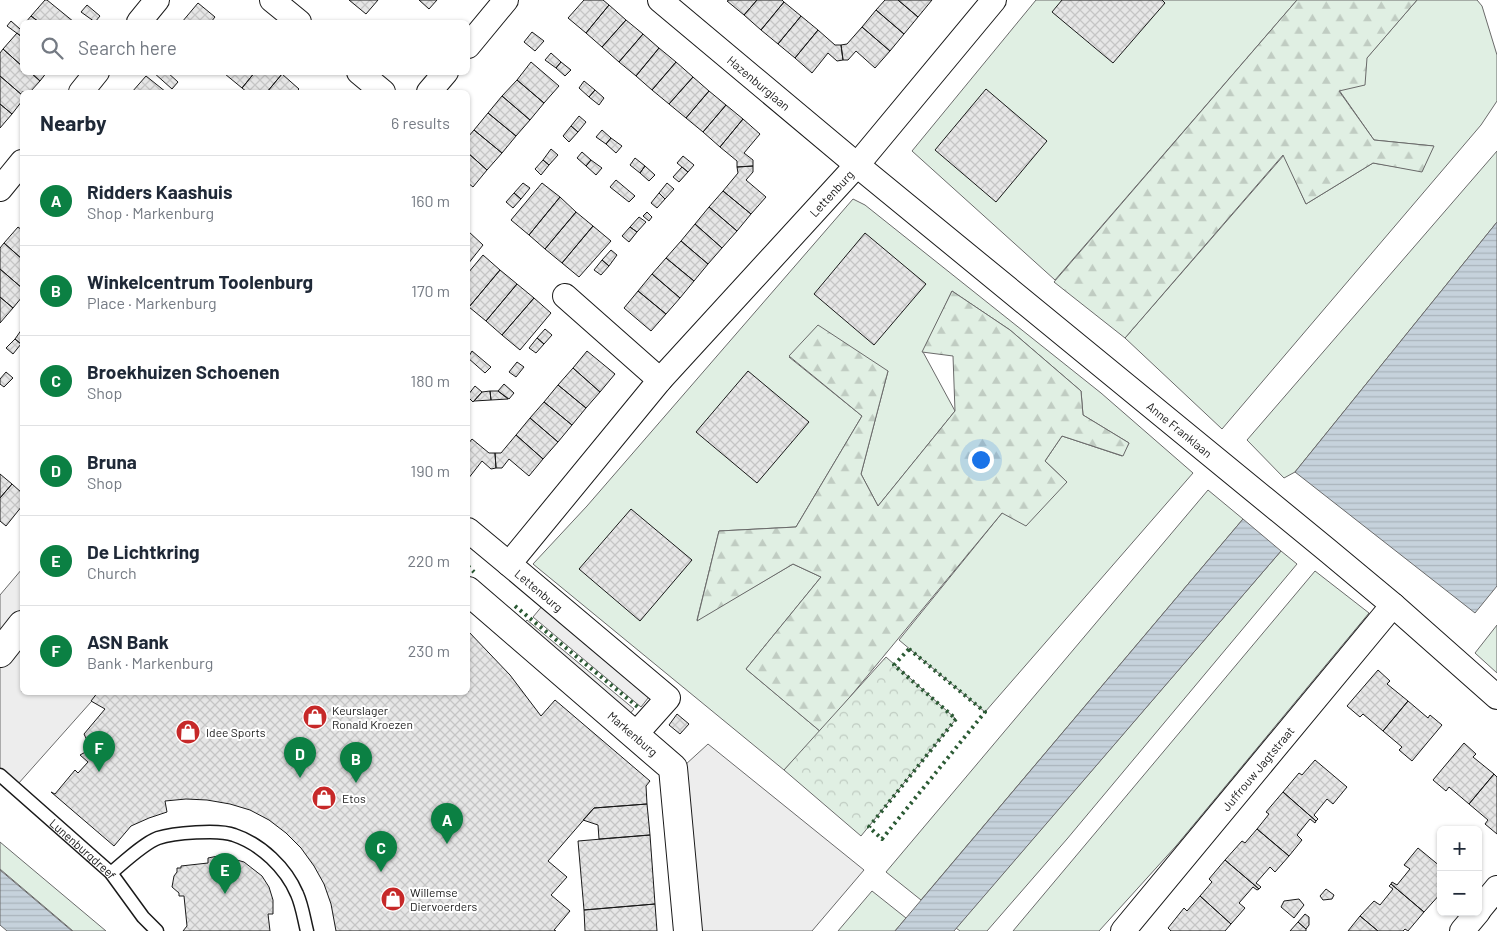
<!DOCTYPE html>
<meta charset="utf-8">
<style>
body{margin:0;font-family:Barlow,sans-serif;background:#f2f2f3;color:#1f2937}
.controls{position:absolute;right:15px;bottom:15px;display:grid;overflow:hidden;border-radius:8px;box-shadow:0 1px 4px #0004}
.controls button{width:45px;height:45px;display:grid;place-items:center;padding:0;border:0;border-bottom:1px solid #e0e1e3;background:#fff;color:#1f2937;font:25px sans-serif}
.you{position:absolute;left:980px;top:459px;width:18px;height:18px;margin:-12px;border:4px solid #fff;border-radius:50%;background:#1a73e8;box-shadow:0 0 0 8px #1a73e833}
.badge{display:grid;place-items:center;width:32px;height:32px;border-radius:50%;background:#0b8043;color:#fff;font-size:16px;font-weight:700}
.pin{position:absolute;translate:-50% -41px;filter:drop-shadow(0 1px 2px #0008)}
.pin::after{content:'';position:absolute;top:26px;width:18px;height:15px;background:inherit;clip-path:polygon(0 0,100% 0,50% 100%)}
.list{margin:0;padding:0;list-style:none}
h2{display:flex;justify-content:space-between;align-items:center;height:65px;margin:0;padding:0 20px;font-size:21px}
h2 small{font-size:16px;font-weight:400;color:#747a83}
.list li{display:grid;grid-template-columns:32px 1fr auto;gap:15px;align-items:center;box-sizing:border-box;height:90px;padding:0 20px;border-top:1px solid #e0e1e3}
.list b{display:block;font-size:19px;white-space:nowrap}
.list p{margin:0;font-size:16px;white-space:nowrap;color:#747a83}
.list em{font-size:16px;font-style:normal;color:#747a83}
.icon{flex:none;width:28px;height:28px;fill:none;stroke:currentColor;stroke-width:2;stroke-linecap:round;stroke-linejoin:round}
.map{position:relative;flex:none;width:1497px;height:931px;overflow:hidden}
.search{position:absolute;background:#fff;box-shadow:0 1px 4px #0004;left:20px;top:20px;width:450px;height:55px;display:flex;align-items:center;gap:12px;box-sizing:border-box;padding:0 18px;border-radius:8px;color:#747a83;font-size:19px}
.panel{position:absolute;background:#fff;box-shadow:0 1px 4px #0004;left:20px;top:90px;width:450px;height:605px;border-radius:8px}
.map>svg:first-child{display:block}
.green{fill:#e0efe3;stroke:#6a6a6a}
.forest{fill:url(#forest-firs);stroke:#6a6a6a}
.park{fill:url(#park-crowns);stroke:#6a6a6a}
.parking{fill:#ededed;stroke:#6a6a6a}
.water{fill:url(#water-rules);stroke:#6a6a6a}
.building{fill:url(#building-cross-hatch);stroke:#1a1a1a}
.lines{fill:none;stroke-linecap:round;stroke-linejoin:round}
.service-casing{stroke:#1a1a1a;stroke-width:15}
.minor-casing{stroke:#1a1a1a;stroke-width:26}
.tertiary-casing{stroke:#1a1a1a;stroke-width:30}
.service{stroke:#fff;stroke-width:12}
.minor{stroke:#fff;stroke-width:24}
.tertiary{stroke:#fff;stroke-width:28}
.hedge{stroke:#2b5a34;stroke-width:4;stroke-dasharray:2.5 4;stroke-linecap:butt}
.labels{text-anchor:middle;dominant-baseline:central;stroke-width:4;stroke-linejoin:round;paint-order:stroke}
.street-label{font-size:12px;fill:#1a1a1a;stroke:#fff}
.poi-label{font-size:12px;fill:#1a1a1a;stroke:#fff;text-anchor:start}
</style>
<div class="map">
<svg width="1497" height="931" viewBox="0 0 1497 931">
<defs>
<pattern id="forest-firs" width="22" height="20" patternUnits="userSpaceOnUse" patternTransform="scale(1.25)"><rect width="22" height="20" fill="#e0efe3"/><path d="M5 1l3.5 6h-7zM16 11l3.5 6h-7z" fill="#c0ccc2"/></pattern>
<pattern id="park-crowns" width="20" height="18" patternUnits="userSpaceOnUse" patternTransform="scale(1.25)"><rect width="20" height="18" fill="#e0efe3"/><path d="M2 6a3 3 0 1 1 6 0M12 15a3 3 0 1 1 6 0" fill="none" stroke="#c0ccc2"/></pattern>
<pattern id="water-rules" width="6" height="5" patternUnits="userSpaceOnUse" patternTransform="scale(1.25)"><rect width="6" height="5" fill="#c6d2dc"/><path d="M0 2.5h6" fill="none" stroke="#aab4bc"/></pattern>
<pattern id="building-cross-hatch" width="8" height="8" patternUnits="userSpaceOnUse" patternTransform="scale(1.25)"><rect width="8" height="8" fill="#e6e6e6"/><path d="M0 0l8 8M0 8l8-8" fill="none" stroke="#c5c5c5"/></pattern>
</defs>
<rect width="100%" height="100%" fill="#fff"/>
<path class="green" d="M1036,0H1297L1055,280L912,151Z
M1417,0H1477L1482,6L1497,55V101L1481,125L1222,429L1125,338L1284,155L1306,204L1373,163L1422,171L1433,146L1374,140L1339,90Z
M1497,151V222L1295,472L1284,478L1247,440Z
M853,199L865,205L1101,393L1193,473L985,712L899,640L1002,513L1067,482L1045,461L1062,436L1122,456L1129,443L1083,415L1081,391L1010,330L952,291L923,352L955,411L878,506L861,474L888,371L789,357L862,416L796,527L719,531L697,620L793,564L821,577L746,669L821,732L784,770L533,564L587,506Z
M1208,490L1243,519L921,900L886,872Z
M1281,551L1297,564L1067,839L987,931H960L956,928Z
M1315,571L1369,613L1176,846L1099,931H1013Z
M1497,625V673L1475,653Z
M0,842L106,931H73L0,869Z
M872,891L906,918L895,931H838Z"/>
<path class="forest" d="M1297,0H1417L1367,58L1365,85L1339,91L1374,140L1434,146L1422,172L1373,163L1306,204L1283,155L1125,338L1054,282Z
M952,291L1010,330L1081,391L1083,415L1129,443L1123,456L1062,436L1045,461L1067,482L1026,526L1002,513L821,732L746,669L821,577L793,564L697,621L719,531L796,527L862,416L789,356L818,325L888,371L861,474L878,506L955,411L953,356L922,352Z"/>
<path class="park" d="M886,657L956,719L861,836L784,770Z"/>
<path class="parking" d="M22,569V692L99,693L18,784L0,769V595Z
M548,599L656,688L641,707L533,617Z
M527,620L634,709L621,724L516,632Z
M708,744L864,870L812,931H676L661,787Z"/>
<path class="water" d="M1497,222V586L1475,613L1295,472Z
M1243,519L1281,551L954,931H895Z
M0,870L72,931H7L0,925Z"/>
<path class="building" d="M45,0H47L74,22H39L31,16Z
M349,0H378L366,14Z
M419,0H437L429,9Z
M584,0H603L609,5L586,33L568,18Z
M729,0H757L744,15L727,1Z
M757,0H782L784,2L761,30L744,15Z
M885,0H898L918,17L904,34L876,10Z
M898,0H932L918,17Z
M1062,0H1162L1165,3L1113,63L1052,12Z
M784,2L801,16L778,44L761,30Z
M198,3L215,17L211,22H182Z
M87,5L100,16L95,22L81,12Z
M609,5L626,20L602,47L586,33Z
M876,10L904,34L890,51L862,27Z
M31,16L39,22H26Z
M801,16L818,30L795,58L778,44Z
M626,20L643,34L619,62L602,47Z
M11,21L20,29L22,26V37L7,26Z
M862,27L890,51L875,68L856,51L848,60H843L841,45L847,44Z
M818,30L835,45H841L843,60L837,61L828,53L812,73L795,58Z
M532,32L544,41L535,51L524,42Z
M17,33L22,37V66L3,49Z
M643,34L659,48L636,76L619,62Z
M659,48L676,62L652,90L636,76Z
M3,49L22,66V72H30L40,81L30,92H22V95L0,76V53Z
M551,53L561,62L556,68L545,60Z
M531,62L559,86L544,103L517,80Z
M561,62L571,70L565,76L556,68Z
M676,62L693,77L669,104L652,90Z
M30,72H47L40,81Z
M153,72H167L178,82L172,89Z
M226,72H255L242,88L225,74Z
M255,72H280L282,74L267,92H247L242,88Z
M282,74L299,89L296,92H267Z
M0,76L22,95V101L12,114L0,104Z
M146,76L166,92H132Z
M693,77L709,91L686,118L669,104Z
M517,80L544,103L530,120L502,96Z
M584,81L595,90L589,97L579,88Z
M986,89L1047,141L996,202L935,150Z
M595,90L604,98L599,105L589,97Z
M709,91L726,105L703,132L686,118Z
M502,96L530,120L516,136L488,113Z
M0,104L12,114L0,128Z
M726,105L743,119L720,147L703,132Z
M488,113L516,136L502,153L474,130Z
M579,116L586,122L578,132L571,126Z
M743,119L760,134L744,153L753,160V166L737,167V161L720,147Z
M571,126L578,132L569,142L563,136Z
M474,130L502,153L487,170L468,153V137Z
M602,130L611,138L606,144L596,137Z
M611,138L622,146L616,153L606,144Z
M551,149L558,155L549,165L543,160Z
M582,152L591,160L586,166L577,158Z
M468,153L487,170L473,187L468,183Z
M683,156L694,165L688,172L677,163Z
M635,158L645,166L640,173L630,165Z
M543,160L549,165L541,175L535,169Z
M591,160L602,168L596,175L586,166Z
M645,166L655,175L649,181L640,173Z
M753,166V172L746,180L766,197L751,214L723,191L738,173L737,167Z
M682,167L688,172L679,182L673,177Z
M616,180L635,196L629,202L610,187Z
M523,183L530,188L521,199L514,193Z
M542,183L560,197L529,235L511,220Z
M667,183L674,189L665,199L659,193Z
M723,191L751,214L737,231L709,207Z
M514,193L521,199L513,208L506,202Z
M659,193L665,199L657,208L651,203Z
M560,197L576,212L545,249L529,235Z
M709,207L737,231L722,248L695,224Z
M576,212L593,226L562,263L545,249Z
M647,212L652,217L649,221L643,216Z
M639,217L646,222L637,232L630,227Z
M695,224L722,248L708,264L681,241Z
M593,226L611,241L579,277L562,263Z
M18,227L22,230V259L4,243Z
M630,227L637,232L629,242L622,236Z
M468,231L483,245L468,264Z
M865,233L926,284L874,345L814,294Z
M681,241L708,264L694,281L666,258Z
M4,243L22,259V288L0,269V248Z
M611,250L617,255L609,266L602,260Z
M483,255L500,270L469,307L468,273Z
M666,258L694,281L680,298L652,274Z
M602,260L609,266L601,275L594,270Z
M0,269L22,288V297L13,308L0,297Z
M500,270L517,284L486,321L469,307Z
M652,274L680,298L666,314L638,291Z
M517,284L534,298L502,335L486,321Z
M638,291L666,314L651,331L624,308Z
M0,297L13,308L0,323Z
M534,298L551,313L520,350L502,335Z
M22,329V343L21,344L15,339Z
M545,329L552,335L544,344L537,338Z
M537,338L544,344L536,353L529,348Z
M15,339L21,344L13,354L6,348Z
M472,351L491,367L485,373L468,358Z
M587,351L615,374L600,392L573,368Z
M517,362L524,367L516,377L509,372Z
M573,368L600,392L586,408L558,385Z
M748,371L809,422L757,483L696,432Z
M6,372L13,378L4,387L0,384V379Z
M504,384L514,393L509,399L498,391Z
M558,385L586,408L572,425L544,402Z
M475,386L482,392L473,402L468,397V395Z
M490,391H498L508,399L491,400Z
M490,391L491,400L474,401L482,392Z
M544,402L572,425L558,442L530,418Z
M530,418L558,442L543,459L516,435Z
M516,435L543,459L529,476L509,459L502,468H496L495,453H501Z
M472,439L489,453H495L496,468L491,469L482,461L468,479V444Z
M0,474L12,484L0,498Z
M12,484L22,493V506L6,526L0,521V498Z
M631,509L692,560L640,621L579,569Z
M468,631L510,675L541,716L555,700L650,781L646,786L647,804L594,808L548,861L567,877L551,895L570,911L554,930L556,931H336L331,904L324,884L314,866L301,848L286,833L269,820L250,810L230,804L207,800L186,799L165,801L167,812L149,818L131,826L114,846L51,792L55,794L75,770L78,773L88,762L80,755L91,749L84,734L105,709L91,701L98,692H468Z
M1378,670L1390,681L1387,684L1408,701L1383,731L1363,714L1360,717L1347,706Z
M1408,701L1428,718L1430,715L1442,725L1412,761L1399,750L1402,747L1383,731Z
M677,714L689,724L680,734L669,725Z
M1464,743L1476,754L1473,757L1494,774L1469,804L1449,787L1446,791L1433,780Z
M1315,760L1347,787L1333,804L1327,799L1314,815L1318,819L1316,821L1283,792L1299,773L1302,775Z
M1494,774L1497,777V834L1485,824L1488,820L1469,804Z
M1283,792L1316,821L1315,823L1310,819L1297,835L1302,840L1289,856L1257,829L1269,814L1266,812Z
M647,804L650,835L599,839L598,825L583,820L594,808Z
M1257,829L1289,856L1275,872L1270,867L1256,883L1261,887L1259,889L1225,860L1242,841L1245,843Z
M650,835L655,904L584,910L578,841Z
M1418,848L1441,867V887L1437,891L1441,893L1424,912L1391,884L1392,882L1397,885L1410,869L1404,865Z
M218,856L230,858L244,862L262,876L269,887L273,900V914H268L270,931H183L187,926L184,896H179V893L172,887L174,876L177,872V868H181V866L208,863V858Z
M1225,860L1259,889L1257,890L1253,887L1239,903L1245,908L1231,924L1200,896L1212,882L1209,879Z
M1391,884L1424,912L1408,931L1405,929L1403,931H1378L1360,916L1374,901L1380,905L1393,889L1389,886Z
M1326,889L1334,895L1332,899L1323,900L1320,896Z
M1200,896L1231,924L1225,931H1171L1168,928L1184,908L1187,911Z
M1299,899L1304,905L1294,918L1281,907L1284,901Z
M655,904L657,931H585L584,910Z
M1305,914L1309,917V925L1306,929L1298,922Z
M1360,916L1378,931H1348Z
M1298,922L1306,929V931H1290Z"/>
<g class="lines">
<defs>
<g id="service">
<path id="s1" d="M0,775L111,873L143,917L157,931"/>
<path d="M111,873C123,863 144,843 158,838C173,833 219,829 234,835C261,844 286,868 297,894C302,905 304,919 307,931"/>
</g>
<g id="minor">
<path d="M272,0L299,22"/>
<path id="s2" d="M660,0L857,165L1327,550L1393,605L1497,697"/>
<path d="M139,22L157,0"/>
<path d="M468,46L506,0"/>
<path d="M359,72L383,92"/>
<path d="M81,92L97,72"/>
<path d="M429,92L446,72"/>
<path d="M0,189L22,162"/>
<path d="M565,296L660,380"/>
<path d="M468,530L509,564"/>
<path id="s3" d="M635,735L668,698L509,564L660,380L857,165L994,0"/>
<path d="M1478,911L1497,888"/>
<path id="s4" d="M1123,931L1393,605"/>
<path d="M1462,931L1478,912"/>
</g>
<g id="tertiary">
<path id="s5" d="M468,591L673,768L688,931"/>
<path d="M0,653L22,625"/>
</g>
</defs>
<use href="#service" class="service-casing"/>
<use href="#minor" class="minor-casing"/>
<use href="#tertiary" class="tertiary-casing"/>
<use href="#service" class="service"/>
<use href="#minor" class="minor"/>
<use href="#tertiary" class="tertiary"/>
<path class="hedge" d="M468,566L474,572
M515,606L639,708
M909,649L985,712L882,839L869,827L956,719L894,665Z"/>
</g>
<defs>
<symbol id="shop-disc" viewBox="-11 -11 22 22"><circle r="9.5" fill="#c62828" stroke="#fff"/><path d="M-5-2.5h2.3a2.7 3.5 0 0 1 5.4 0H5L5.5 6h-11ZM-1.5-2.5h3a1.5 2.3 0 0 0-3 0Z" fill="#fff"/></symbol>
</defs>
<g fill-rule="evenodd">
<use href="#shop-disc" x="301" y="703" width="28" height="28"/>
<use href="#shop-disc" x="174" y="718" width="28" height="28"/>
<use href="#shop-disc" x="310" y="784" width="28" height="28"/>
<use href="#shop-disc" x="379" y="885" width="28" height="28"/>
</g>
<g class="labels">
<g class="street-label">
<text stroke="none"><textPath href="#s2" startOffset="129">Hazenburglaan</textPath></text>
<text stroke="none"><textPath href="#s3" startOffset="749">Lettenburg</textPath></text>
<text stroke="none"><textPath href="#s2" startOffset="674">Anne Franklaan</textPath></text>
<text transform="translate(539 590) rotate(40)">Lettenburg</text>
<text stroke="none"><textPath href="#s5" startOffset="218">Markenburg</textPath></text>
<text stroke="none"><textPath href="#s4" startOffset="211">Juffrouw Jagtstraat</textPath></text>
<text stroke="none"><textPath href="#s1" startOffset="111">Lunenburgdreef</textPath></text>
</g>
<g class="poi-label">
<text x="332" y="710">Keurslager<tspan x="332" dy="14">Ronald Kroezen</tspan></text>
<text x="206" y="732">Idee Sports</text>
<text x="342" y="798">Etos</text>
<text x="410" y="892">Willemse<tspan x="410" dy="14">Diervoerders</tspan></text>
</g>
</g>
</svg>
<div class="controls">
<button>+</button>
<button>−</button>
</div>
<div class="you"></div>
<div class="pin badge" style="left:447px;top:844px">A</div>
<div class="pin badge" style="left:356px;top:783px">B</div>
<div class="pin badge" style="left:381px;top:872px">C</div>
<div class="pin badge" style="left:300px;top:778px">D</div>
<div class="pin badge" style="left:225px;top:894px">E</div>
<div class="pin badge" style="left:99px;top:772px">F</div>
<div class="search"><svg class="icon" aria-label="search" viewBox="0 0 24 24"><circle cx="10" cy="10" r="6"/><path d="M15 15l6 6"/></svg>Search here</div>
<section class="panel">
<h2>Nearby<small>6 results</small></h2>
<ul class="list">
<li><span class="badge">A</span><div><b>Ridders Kaashuis</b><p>Shop · Markenburg</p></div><em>160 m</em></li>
<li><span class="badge">B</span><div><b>Winkelcentrum Toolenburg</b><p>Place · Markenburg</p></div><em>170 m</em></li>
<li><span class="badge">C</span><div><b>Broekhuizen Schoenen</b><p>Shop</p></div><em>180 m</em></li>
<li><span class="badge">D</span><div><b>Bruna</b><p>Shop</p></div><em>190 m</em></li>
<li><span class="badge">E</span><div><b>De Lichtkring</b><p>Church</p></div><em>220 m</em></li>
<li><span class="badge">F</span><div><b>ASN Bank</b><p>Bank · Markenburg</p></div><em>230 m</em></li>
</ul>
</section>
</div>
